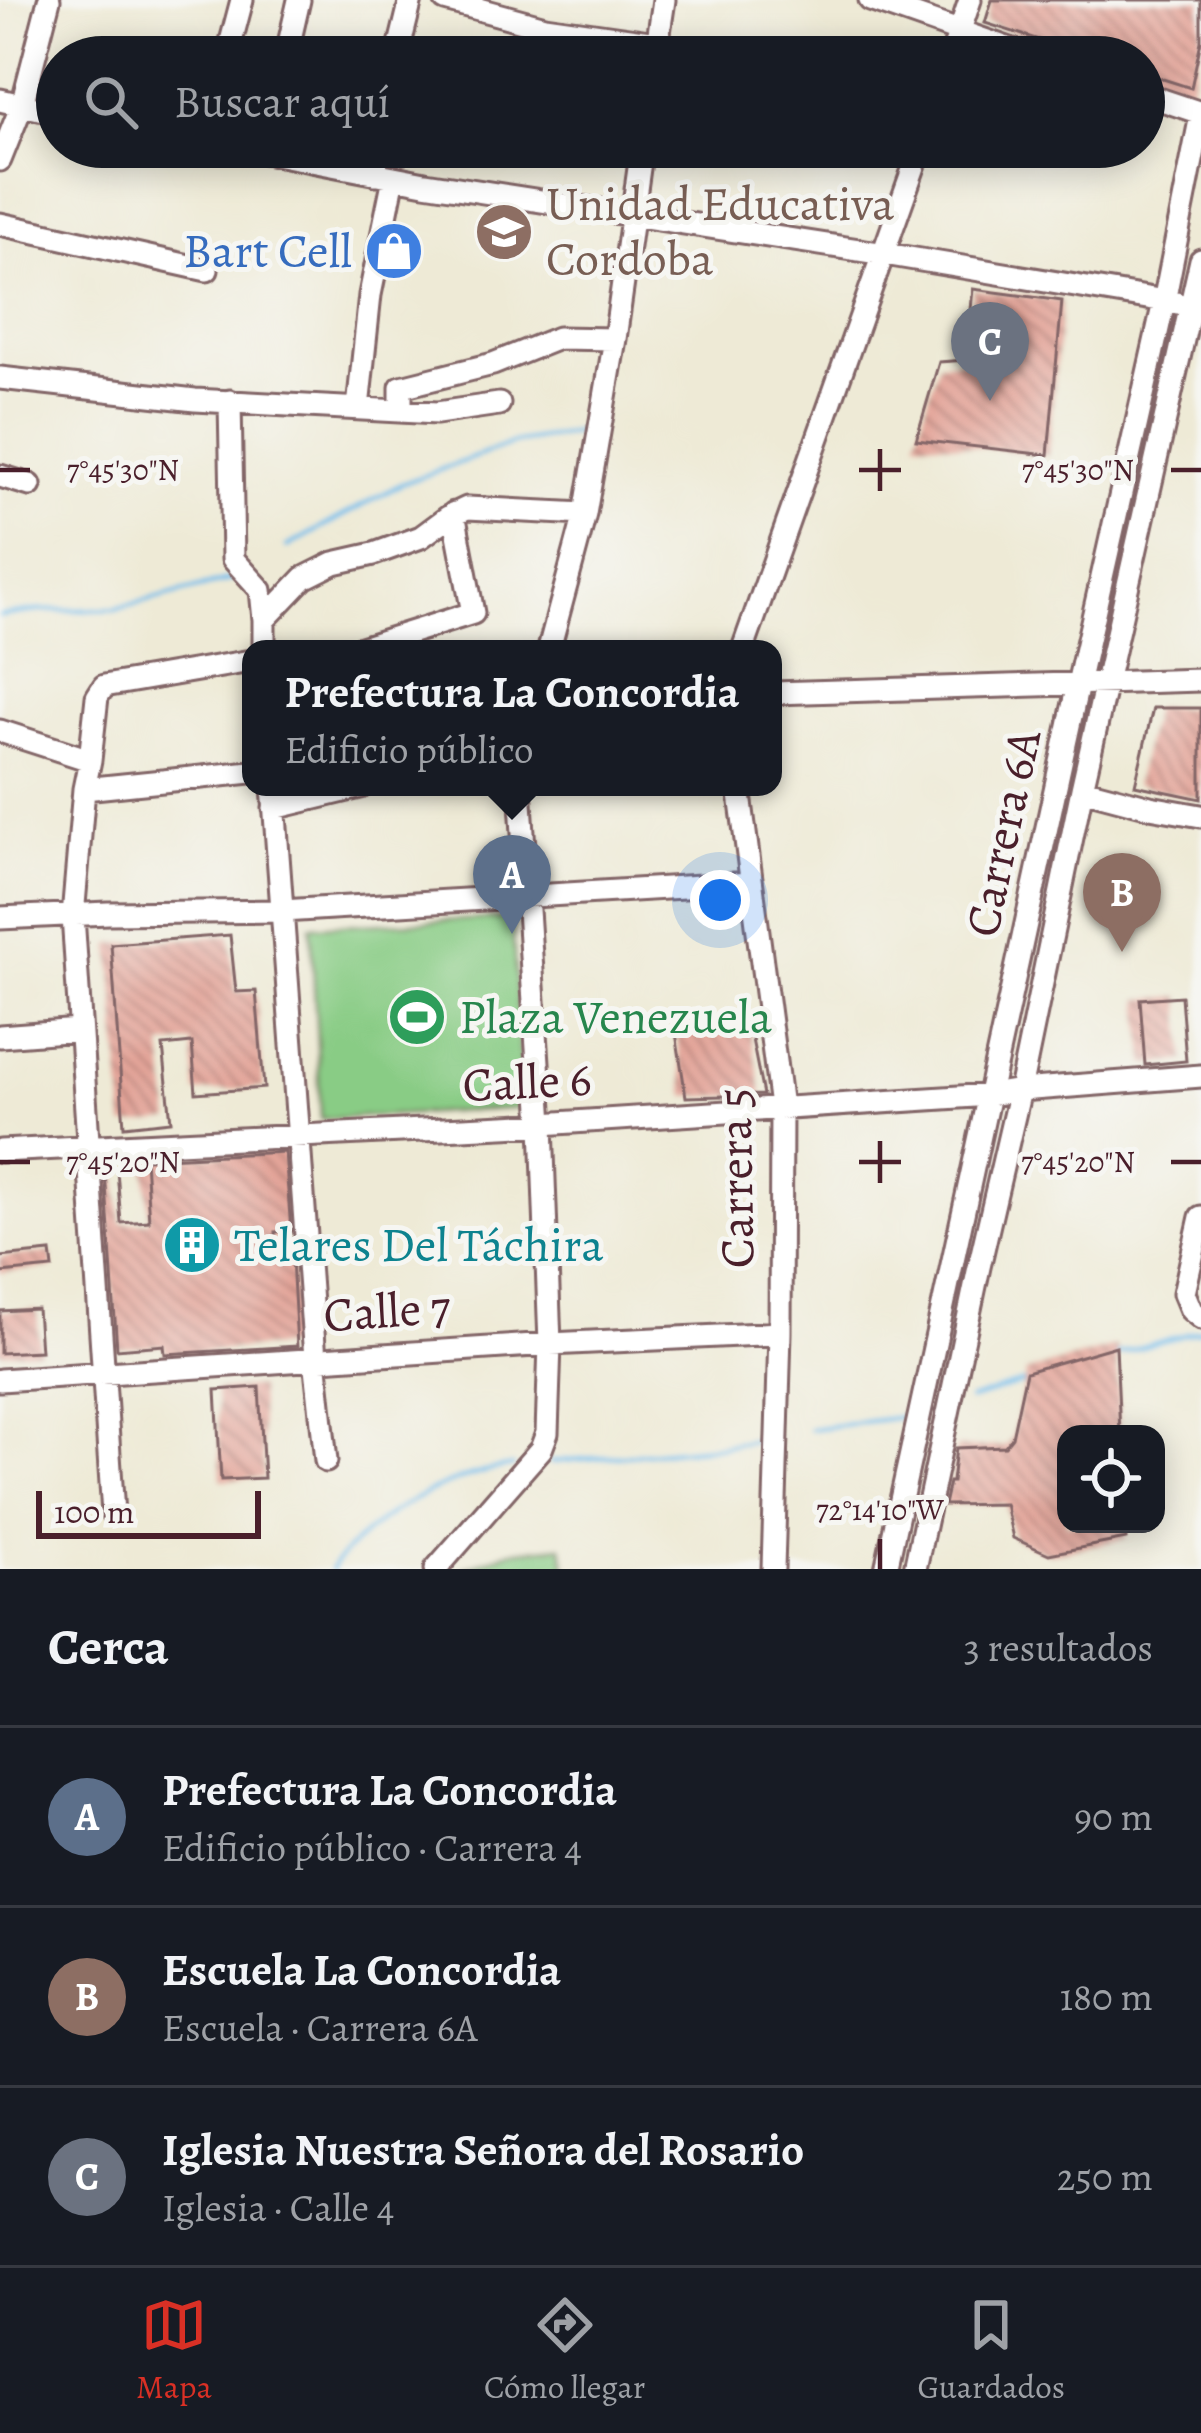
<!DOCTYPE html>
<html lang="es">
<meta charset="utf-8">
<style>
body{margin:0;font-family:Alegreya,serif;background:#242831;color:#f1f3f6}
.controls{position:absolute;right:36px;bottom:36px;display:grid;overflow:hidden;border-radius:24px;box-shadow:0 6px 30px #0003}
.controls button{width:108px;height:108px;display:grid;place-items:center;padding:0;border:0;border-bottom:3px solid #363941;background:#171b24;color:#f1f3f6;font:60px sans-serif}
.scale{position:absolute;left:36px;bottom:30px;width:225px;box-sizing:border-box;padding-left:12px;border:6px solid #4a1f2b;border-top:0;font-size:33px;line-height:42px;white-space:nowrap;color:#4a1f2b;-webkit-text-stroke:9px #f6f6f2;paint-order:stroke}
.you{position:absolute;left:720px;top:900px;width:42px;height:42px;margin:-30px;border:9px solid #fff;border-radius:50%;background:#1a73e8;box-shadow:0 0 0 18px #1a73e833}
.badge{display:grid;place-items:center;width:78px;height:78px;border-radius:50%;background:#d93025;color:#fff;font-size:39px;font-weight:700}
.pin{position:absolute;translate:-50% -99px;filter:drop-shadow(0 3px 6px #0008)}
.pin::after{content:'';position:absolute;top:63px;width:42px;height:36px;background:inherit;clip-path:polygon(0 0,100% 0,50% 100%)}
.popup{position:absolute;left:242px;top:640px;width:540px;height:156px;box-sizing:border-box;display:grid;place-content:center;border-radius:24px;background:#171b24;filter:drop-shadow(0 3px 9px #0005);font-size:39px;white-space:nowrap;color:#9ea1a6}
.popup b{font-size:45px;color:#f1f3f6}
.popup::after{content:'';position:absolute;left:50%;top:100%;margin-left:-24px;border:24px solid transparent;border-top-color:#171b24}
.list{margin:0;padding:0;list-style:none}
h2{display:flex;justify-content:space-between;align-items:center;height:156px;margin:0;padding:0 48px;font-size:51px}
h2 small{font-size:39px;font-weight:400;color:#9ea1a6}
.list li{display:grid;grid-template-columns:78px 1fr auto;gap:36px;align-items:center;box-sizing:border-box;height:180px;padding:0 48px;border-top:3px solid #363941}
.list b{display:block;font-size:45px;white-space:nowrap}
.list p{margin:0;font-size:39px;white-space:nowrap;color:#9ea1a6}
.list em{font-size:39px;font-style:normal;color:#9ea1a6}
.icon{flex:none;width:66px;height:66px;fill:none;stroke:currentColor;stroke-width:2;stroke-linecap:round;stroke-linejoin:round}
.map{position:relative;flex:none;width:1201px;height:1569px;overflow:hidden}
.search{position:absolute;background:#171b24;box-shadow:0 6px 30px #0003;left:36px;right:36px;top:36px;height:132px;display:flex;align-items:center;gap:30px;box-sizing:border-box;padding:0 42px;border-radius:66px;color:#9ea1a6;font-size:45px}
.sheet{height:696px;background:#171b24}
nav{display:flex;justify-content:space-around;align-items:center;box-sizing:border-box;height:168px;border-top:3px solid #363941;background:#171b24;font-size:33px;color:#9ea1a6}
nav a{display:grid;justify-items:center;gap:6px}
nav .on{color:#d93025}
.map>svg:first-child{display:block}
.garden{fill:#89cc85;stroke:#6a7658;stroke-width:3}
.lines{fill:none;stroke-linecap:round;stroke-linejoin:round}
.stream{stroke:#71bdeb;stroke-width:4.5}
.building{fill:url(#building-back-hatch)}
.minor-casing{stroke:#836667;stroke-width:27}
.minor{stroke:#fff;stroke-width:21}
.ticks{fill:none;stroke:#4a1f2b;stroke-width:4.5}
.labels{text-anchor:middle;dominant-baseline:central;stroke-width:10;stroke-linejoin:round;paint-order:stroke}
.education-label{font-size:48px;fill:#785e54;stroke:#f6f6f2;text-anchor:start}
.shop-label{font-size:48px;fill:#366cbe;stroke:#f6f6f2;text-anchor:end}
.street-label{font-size:48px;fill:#4a1f2b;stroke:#f6f6f2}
.leisure-label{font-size:48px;fill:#27864d;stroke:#f6f6f2;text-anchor:start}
.culture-label{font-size:48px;fill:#0d838f;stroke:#f6f6f2;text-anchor:start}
.ticks-label{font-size:30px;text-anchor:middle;fill:#4a1f2b;stroke:#f6f6f2;stroke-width:10;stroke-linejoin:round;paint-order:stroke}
</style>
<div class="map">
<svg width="1201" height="1569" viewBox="0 0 1201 1569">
<defs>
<pattern id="building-back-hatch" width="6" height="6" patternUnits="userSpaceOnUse" patternTransform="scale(3)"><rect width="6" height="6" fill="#e3a499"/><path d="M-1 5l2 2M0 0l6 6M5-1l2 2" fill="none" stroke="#ba857d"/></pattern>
</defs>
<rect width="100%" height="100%" fill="#f6f6f2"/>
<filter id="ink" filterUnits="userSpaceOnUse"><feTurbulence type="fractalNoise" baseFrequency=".00833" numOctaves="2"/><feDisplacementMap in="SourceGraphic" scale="24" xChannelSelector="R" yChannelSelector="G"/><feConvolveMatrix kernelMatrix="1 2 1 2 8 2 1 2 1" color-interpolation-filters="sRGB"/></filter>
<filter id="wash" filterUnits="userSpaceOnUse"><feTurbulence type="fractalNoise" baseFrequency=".004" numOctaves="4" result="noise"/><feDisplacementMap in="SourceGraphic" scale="48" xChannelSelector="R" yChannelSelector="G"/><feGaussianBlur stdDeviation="2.7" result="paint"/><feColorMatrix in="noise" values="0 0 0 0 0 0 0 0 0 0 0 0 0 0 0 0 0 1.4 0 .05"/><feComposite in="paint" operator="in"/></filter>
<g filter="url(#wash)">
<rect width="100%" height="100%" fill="#eeead6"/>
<path class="garden" d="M512,918L523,1108L321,1119L311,926Z
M562,1546L566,1569H462L512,1551Z"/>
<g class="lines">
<path class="stream" d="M287,547L401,484L514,443L584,431
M0,616L37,611L115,609L237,578
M1114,1355L1201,1330
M969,1400L1029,1381
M810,1429L901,1417
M551,1462L722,1446L772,1437
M331,1569C375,1513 444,1477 513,1466"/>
</g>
<g id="blocks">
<path class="building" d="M992,0H1201V41L1191,88L1144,73V57H1093L985,23Z
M973,289L1062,301L1048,455L916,440L939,362L966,360Z
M1153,708H1201V799L1135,785Z
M230,935L236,992L256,991L264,1088L196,1093L192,1043L163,1046L171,1121L124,1126L111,944Z
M1181,996L1186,1061L1145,1065L1140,999Z
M748,1019L763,1095L686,1097L676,1033Z
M285,1152L291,1231L275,1232L277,1260L292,1259L297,1346L165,1354L164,1345L117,1349L105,1171L117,1170L121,1223L149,1221L145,1159Z
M51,1252L53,1268L0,1273V1257Z
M37,1309L40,1351L0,1353V1311Z
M1116,1346L1120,1434H1066V1524H1125L1126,1539L1049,1554L1013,1538L1005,1504L944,1505L949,1482H952L956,1448L1005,1446L1012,1437L1026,1372Z
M259,1387L264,1478L221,1480L216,1390Z"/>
</g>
</g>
<g filter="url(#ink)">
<use href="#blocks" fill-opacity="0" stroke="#836667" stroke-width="3"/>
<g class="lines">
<defs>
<path id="minor" d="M445,0L545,27L657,43
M870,0L1033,57
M656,53L664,0
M227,57L242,0
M286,57L299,0
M397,57L411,0
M951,57L970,0
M1144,94L1201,113
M0,100L57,113
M239,147L425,183L885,254L1177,303
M0,160L22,105L49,0
M375,174L379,147
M0,224L207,270
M0,378L195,400L437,413L499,404
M230,401L233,559L261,590L264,620
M358,408L370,295L394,177
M401,411V387L493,364L558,338L615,339
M0,476L30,485
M264,649V620L304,578L334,563L374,554L421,537L448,517L467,508L585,514
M358,649L473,613L454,513
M549,649L585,514L615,339L642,147
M743,649L921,147
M773,693L1201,680
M0,731L90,760
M273,787L315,1358L326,1461
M739,787L781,1107L780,1333L773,1569
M84,789L251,772
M1082,789L1150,807L1201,816
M274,808L361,787
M0,918L108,913L282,911L751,883
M0,1036L79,1030
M0,1151L542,1124L990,1095L1020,1090L1201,1076
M1201,1217L1184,1293L1191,1310L1201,1318
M0,1380L550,1344L780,1333
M113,1514L73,916L84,789L90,760L97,697L104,686L251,661
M436,1569L541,1449L547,1433L550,1344L542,1124L520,787
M886,1569L1078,684L1164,302L1201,115
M915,1569L979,1267L1020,1090L1082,789L1201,260"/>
</defs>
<use href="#minor" class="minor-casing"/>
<use href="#minor" class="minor"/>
</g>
</g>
<path class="ticks" d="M880,449V491M0,470H30M859,470H901M1171,470H1201M880,1141V1183M0,1162H30M859,1162H901M1171,1162H1201M880,1539V1569"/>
<defs>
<symbol id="school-disc" viewBox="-11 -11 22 22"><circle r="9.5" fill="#8d6e63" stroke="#f6f6f2"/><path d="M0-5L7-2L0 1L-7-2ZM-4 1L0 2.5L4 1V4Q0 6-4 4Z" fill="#fff"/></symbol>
<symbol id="shop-disc" viewBox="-11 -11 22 22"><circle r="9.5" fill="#3f7fe0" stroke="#f6f6f2"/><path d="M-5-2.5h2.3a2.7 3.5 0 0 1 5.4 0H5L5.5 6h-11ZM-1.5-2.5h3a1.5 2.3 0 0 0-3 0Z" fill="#fff"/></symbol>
<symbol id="stadium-disc" viewBox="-11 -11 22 22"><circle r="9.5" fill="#2e9e5b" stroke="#f6f6f2"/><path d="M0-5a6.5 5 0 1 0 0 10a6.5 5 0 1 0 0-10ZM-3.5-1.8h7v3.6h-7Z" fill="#fff"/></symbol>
<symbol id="building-disc" viewBox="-11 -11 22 22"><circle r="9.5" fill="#0f9aa8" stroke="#f6f6f2"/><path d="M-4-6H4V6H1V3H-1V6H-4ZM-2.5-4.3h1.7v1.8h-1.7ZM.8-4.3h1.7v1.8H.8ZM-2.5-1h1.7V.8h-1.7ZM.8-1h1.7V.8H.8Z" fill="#fff"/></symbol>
</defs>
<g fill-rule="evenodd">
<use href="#school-disc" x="471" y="199" width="66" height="66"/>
<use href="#shop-disc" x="361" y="218" width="66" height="66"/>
<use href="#stadium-disc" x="384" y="984" width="66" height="66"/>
<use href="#building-disc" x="159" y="1212" width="66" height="66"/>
</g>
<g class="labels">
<g class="education-label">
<text x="546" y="204">Unidad Educativa<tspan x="546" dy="55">Cordoba</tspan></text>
</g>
<g class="shop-label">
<text x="352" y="251">Bart Cell</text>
</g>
<g class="street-label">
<text transform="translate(1003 833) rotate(-78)">Carrera 6A</text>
<text transform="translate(527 1082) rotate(-3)">Calle 6</text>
<text transform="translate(736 1178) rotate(-91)">Carrera 5</text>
<text transform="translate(387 1311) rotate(-4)">Calle 7</text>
</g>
<g class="leisure-label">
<text x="459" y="1017">Plaza Venezuela</text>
</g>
<g class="culture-label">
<text x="234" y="1245">Telares Del Táchira</text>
</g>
</g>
<g class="ticks-label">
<text x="123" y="480">7°45'30"N</text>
<text x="1078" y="480">7°45'30"N</text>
<text x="123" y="1172">7°45'20"N</text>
<text x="1078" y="1172">7°45'20"N</text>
<text x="880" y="1520">72°14'10"W</text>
</g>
</svg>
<div class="controls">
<button><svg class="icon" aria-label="locate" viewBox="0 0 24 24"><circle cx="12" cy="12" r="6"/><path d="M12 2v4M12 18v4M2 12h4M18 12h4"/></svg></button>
</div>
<div class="scale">100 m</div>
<div class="you"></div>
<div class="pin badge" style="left:512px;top:934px;background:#5c6f8a">A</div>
<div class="popup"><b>Prefectura La Concordia</b>Edificio público</div>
<div class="pin badge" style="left:1122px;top:952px;background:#8d6e63">B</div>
<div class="pin badge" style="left:990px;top:401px;background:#6b7280">C</div>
<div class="search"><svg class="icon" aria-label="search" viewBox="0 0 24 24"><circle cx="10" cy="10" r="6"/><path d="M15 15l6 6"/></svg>Buscar aquí</div>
</div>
<section class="sheet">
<h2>Cerca<small>3 resultados</small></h2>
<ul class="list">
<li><span class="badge" style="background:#5c6f8a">A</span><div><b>Prefectura La Concordia</b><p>Edificio público · Carrera 4</p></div><em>90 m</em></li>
<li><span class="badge" style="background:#8d6e63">B</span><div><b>Escuela La Concordia</b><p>Escuela · Carrera 6A</p></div><em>180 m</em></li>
<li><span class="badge" style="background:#6b7280">C</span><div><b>Iglesia Nuestra Señora del Rosario</b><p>Iglesia · Calle 4</p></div><em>250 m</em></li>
</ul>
</section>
<nav>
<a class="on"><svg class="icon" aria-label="map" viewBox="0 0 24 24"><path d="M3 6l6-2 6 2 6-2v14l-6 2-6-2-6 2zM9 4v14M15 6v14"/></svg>Mapa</a>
<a><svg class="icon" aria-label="directions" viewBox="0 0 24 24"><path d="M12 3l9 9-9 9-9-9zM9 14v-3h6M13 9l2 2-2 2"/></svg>Cómo llegar</a>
<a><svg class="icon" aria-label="saved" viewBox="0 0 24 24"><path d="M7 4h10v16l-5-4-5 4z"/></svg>Guardados</a>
</nav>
